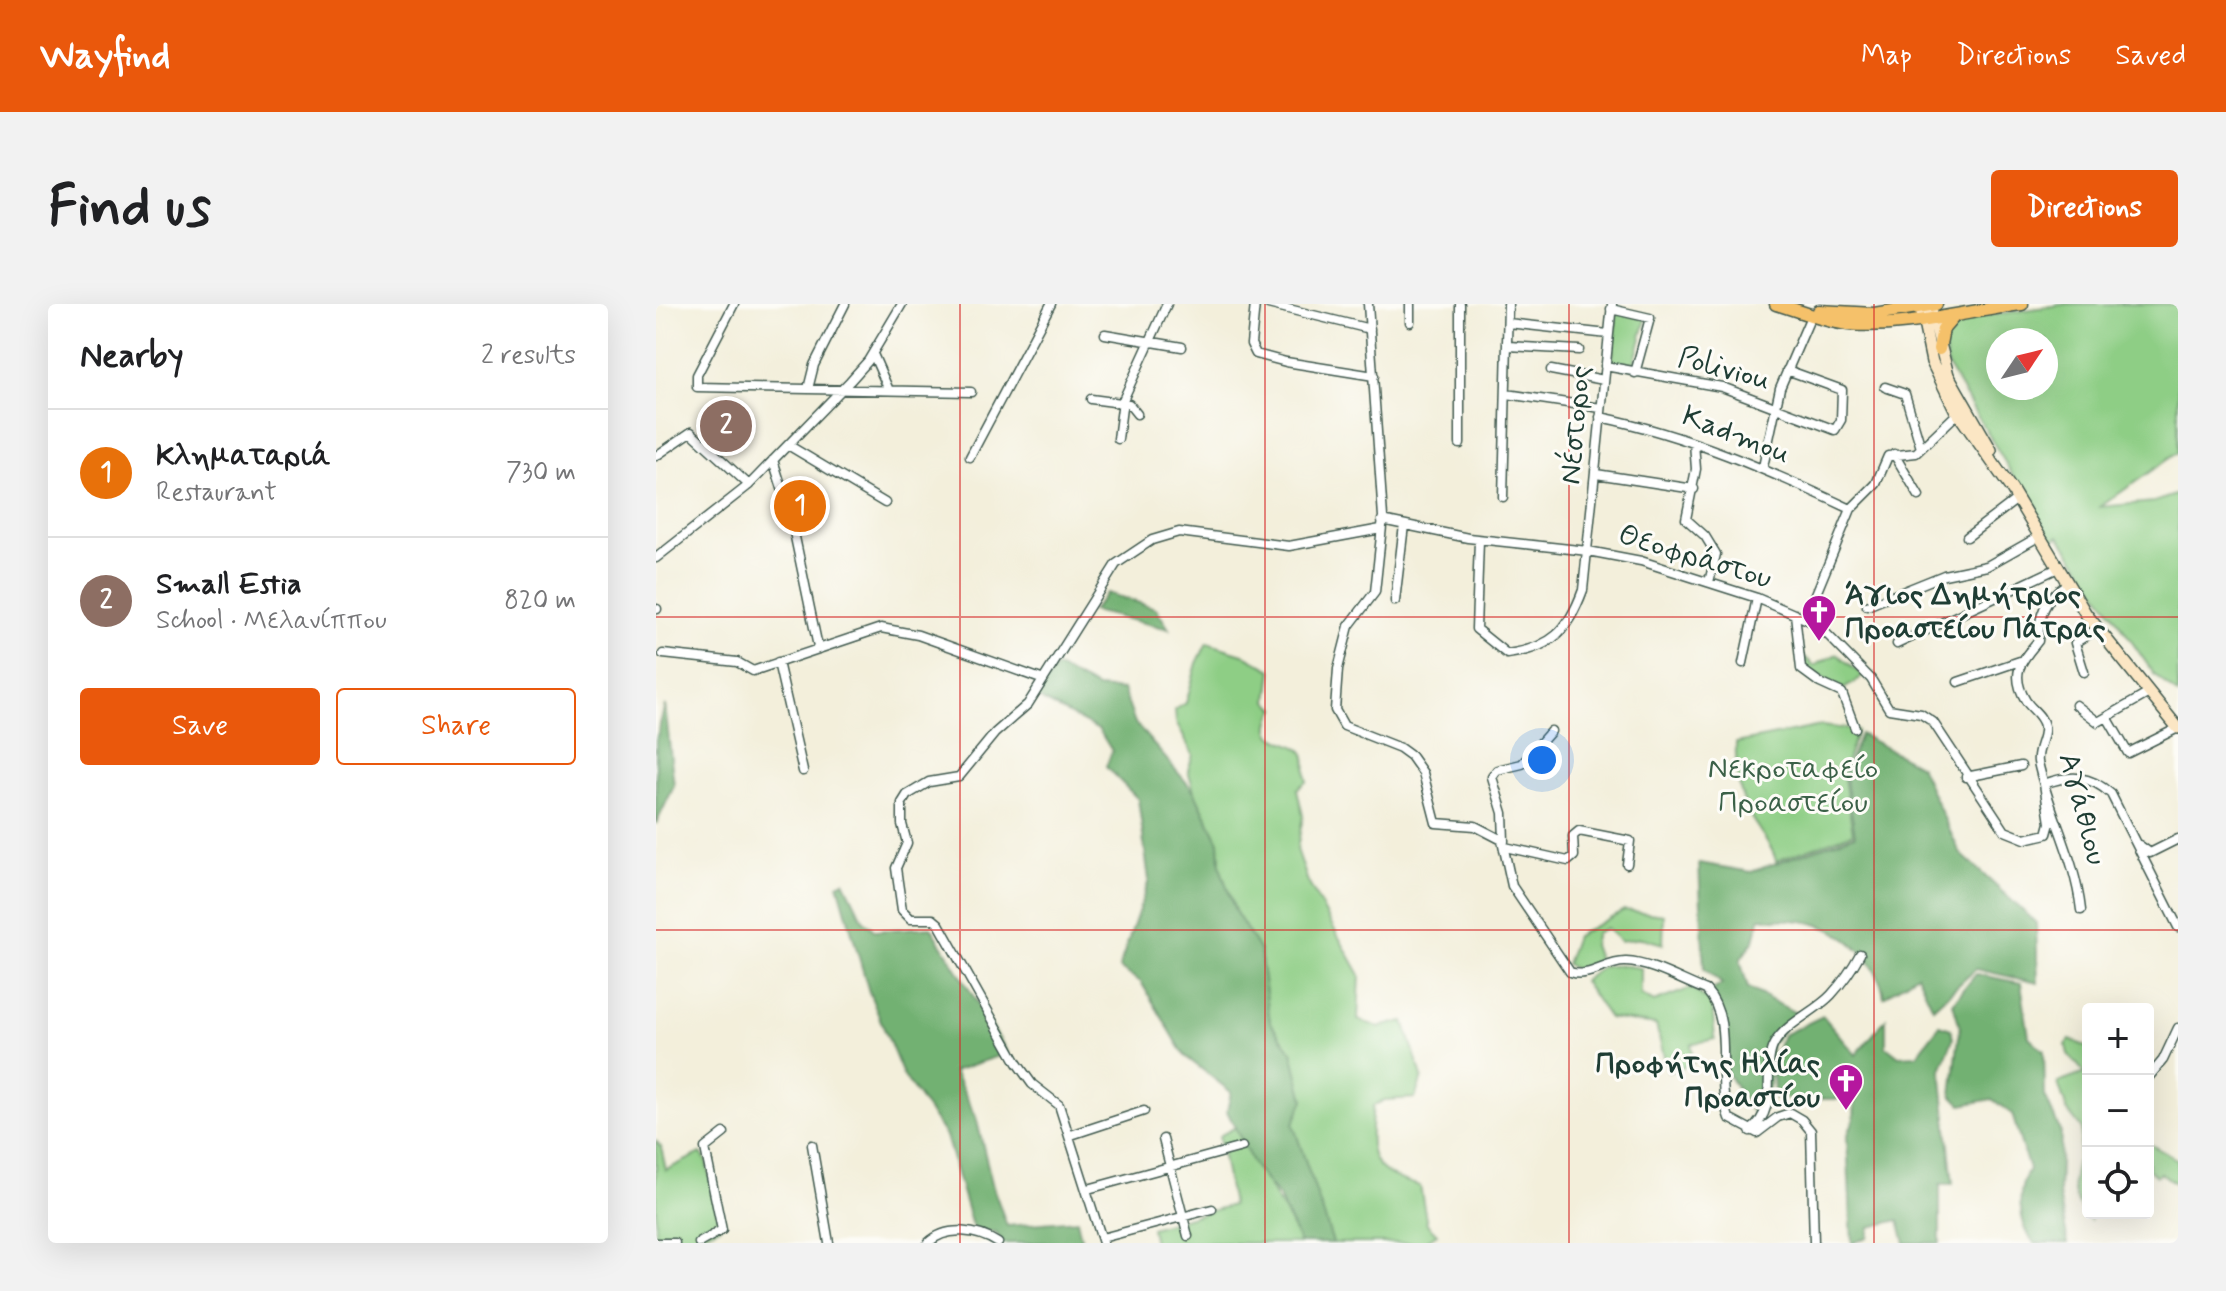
<!DOCTYPE html>
<meta charset="utf-8">
<style>
body{margin:0;font-family:Mynerve,sans-serif;background:#f2f2f2;color:#202124}
.controls{position:absolute;right:24px;bottom:24px;display:grid;overflow:hidden;border-radius:8px;box-shadow:0 8px 32px #0002}
.controls button{width:72px;height:72px;display:grid;place-items:center;padding:0;border:0;border-bottom:2px solid #e0e0e0;background:#fff;color:#202124;font:40px sans-serif}
.compass{position:absolute;left:1330px;top:24px;width:72px;height:72px;border-radius:50%;background:#fff;box-shadow:0 8px 32px #0002;rotate:55deg}
.you{position:absolute;left:886px;top:456px;width:28px;height:28px;margin:-20px;border:6px solid #fff;border-radius:50%;background:#1a73e8;box-shadow:0 0 0 12px #1a73e833}
.badge{display:grid;place-items:center;width:52px;height:52px;border-radius:50%;background:#ea580c;color:#fff;font-size:26px;font-weight:700}
.pin{position:absolute;translate:-50% -50%;border:4px solid #fff;box-shadow:0 2px 8px #0006}
.list{margin:0;padding:0;list-style:none}
h2{display:flex;justify-content:space-between;align-items:center;height:104px;margin:0;padding:0 32px;font-size:34px}
h2 small{font-size:26px;font-weight:400;color:#757577}
.list li{display:grid;grid-template-columns:52px 1fr auto;gap:24px;align-items:center;box-sizing:border-box;height:128px;padding:0 32px;border-top:2px solid #e0e0e0}
.list b{display:block;font-size:30px;white-space:nowrap}
.list p{margin:0;font-size:26px;white-space:nowrap;color:#757577}
.list em{font-size:26px;font-style:normal;color:#757577}
.actions{display:flex;gap:16px;padding:24px 32px}
.actions a{flex:1;padding:18px 0;border:2px solid #ea580c;border-radius:8px;text-align:center;font-size:28px;color:#ea580c}
.actions .main{background:#ea580c;color:#fff}
.icon{flex:none;width:44px;height:44px;fill:none;stroke:currentColor;stroke-width:2;stroke-linecap:round;stroke-linejoin:round}
.map{position:relative;flex:none;width:1522px;height:939px;overflow:hidden;border-radius:8px}
header{display:flex;align-items:center;gap:48px;box-sizing:border-box;height:112px;padding:0 40px;background:#ea580c;color:#fff}
header strong{font-size:38px}
nav{display:flex;gap:44px;margin-inline-start:auto;font-size:28px}
.intro{display:flex;align-items:center;justify-content:space-between;box-sizing:border-box;height:192px;padding:0 48px}
h1{margin:0;font-size:56px}
.button{padding:20px 36px;border-radius:8px;background:#ea580c;color:#fff;font-size:28px;font-weight:700}
main{display:flex;gap:48px;padding:0 48px}
aside{flex:1;background:#fff;border-radius:8px;box-shadow:0 8px 32px #0002}
.map>svg:first-child{display:block}
.green{fill:#8ece85;stroke:#56865c;stroke-width:2;fill-rule:evenodd}
.forest{fill:#72b172;stroke:#487753;stroke-width:2}
.lines{fill:none;stroke-linecap:round;stroke-linejoin:round}
.street-casing{stroke:#3f584d;stroke-width:11}
.secondary-casing{stroke:#3f584d;stroke-width:14}
.primary-casing{stroke:#3f584d;stroke-width:15}
.street{stroke:#fff;stroke-width:8}
.secondary{stroke:#fbe6c4;stroke-width:11}
.primary{stroke:#f5c16b;stroke-width:12}
.grid{fill:none;stroke:#d62828;stroke-width:2;stroke-opacity:0.55}
.labels{text-anchor:middle;dominant-baseline:central;stroke-width:6;stroke-linejoin:round;paint-order:stroke}
.street-label{font-size:30px;fill:#1f3d34;stroke:#fdfcf7}
.poi-label{font-size:30px;font-weight:bold;fill:#1f3d34;stroke:#fdfcf7;text-anchor:start}
.park-label{font-size:30px;fill:#3b6148;stroke:#fdfcf7}
</style>
<header>
<strong>Wayfind</strong>
<nav><a>Map</a><a>Directions</a><a>Saved</a></nav>
</header>
<div class="intro"><h1>Find us</h1><a class="button">Directions</a></div>
<main>
<aside>
<h2>Nearby<small>2 results</small></h2>
<ul class="list">
<li><span class="badge" style="background:#e8710a">1</span><div><b>Κληματαριά</b><p>Restaurant</p></div><em>730 m</em></li>
<li><span class="badge" style="background:#8d6e63">2</span><div><b>Small Estia</b><p>School · Μελανίππου</p></div><em>820 m</em></li>
</ul>
<div class="actions"><a class="main">Save</a><a>Share</a></div>
</aside>
<div class="map">
<svg width="1522" height="939" viewBox="0 0 1522 939">
<rect width="100%" height="100%" fill="#fdfcf7"/>
<filter id="ink" filterUnits="userSpaceOnUse"><feTurbulence type="fractalNoise" baseFrequency=".0125" numOctaves="2"/><feDisplacementMap in="SourceGraphic" scale="16" xChannelSelector="R" yChannelSelector="G"/><feConvolveMatrix kernelMatrix="1 2 1 2 8 2 1 2 1" color-interpolation-filters="sRGB"/></filter>
<filter id="wash" filterUnits="userSpaceOnUse"><feTurbulence type="fractalNoise" baseFrequency=".006" numOctaves="4" result="noise"/><feDisplacementMap in="SourceGraphic" scale="32" xChannelSelector="R" yChannelSelector="G"/><feGaussianBlur stdDeviation="1.8" result="paint"/><feColorMatrix in="noise" values="0 0 0 0 0 0 0 0 0 0 0 0 0 0 0 0 0 1.4 0 .05"/><feComposite in="paint" operator="in"/></filter>
<g filter="url(#wash)">
<rect width="100%" height="100%" fill="#f3efdb"/>
<path class="green" d="M1410,0H1522V148L1444,203L1498,198L1522,190V391L1498,370L1403,232L1396,237L1291,61L1287,30L1301,16ZM1342,36H1390V84H1342Z
M961,8L990,15L977,64L956,59Z
M551,339L587,350L616,366L612,397L620,405C598,439 632,434 646,447C653,454 647,469 651,477L641,485L647,512L641,545L652,578L704,671L702,716L723,723L748,717L766,773L759,794L728,796L717,802C711,855 713,867 764,882L771,920L781,930L767,939H677L637,820L647,796L636,748L614,718L604,647L579,607L564,563L563,538L538,487L532,466L537,451L520,418L519,406L530,399L541,359Z
M1181,350L1207,372L1188,385L1150,366L1148,352L1158,362Z
M1165,422L1201,426L1187,469L1197,529L1120,557C1116,542 1110,537 1102,524C1084,500 1079,469 1080,439Z
M968,606L1008,611L1007,640L986,634L964,637L950,624L940,629L937,641L943,658L922,667L910,660L920,632Z
M964,661L985,664V691L998,698L1036,684L1056,700L1059,735L1035,740L1037,759L1012,768L1000,721L953,714L927,677L946,663Z
M1414,736L1432,743V909H1437L1434,916C1402,883 1426,862 1425,824L1411,806L1402,779L1429,769L1412,750L1410,741Z
M580,823C599,864 625,898 645,939H498L495,924L576,901L563,832Z
M0,837L5,843L10,866L45,849L50,856L64,923L30,939L0,934Z
M1492,839L1522,856V881L1505,869L1500,872L1492,865Z"/>
<path class="forest" d="M451,289L500,304L513,325L436,307Z
M400,363L441,384L467,386L479,419L538,487L563,538L564,563L579,607L604,647L614,718L636,748L648,796L637,820L677,939H644L623,893L598,862L571,807L575,788L529,752L485,678L463,664L493,576L482,495L450,463L456,447L443,426L380,393Z
M9,401L18,482L0,520V436Z
M1204,430L1264,462L1304,549L1380,619L1382,679L1320,665L1277,704L1261,670L1228,693C1223,659 1194,630 1160,620C1143,615 1122,616 1104,614L1098,636L1084,656L1092,684L1140,709L1115,740L1114,779L1105,808L1095,807L1068,764L1065,704L1055,687L1066,680L1048,665L1043,559L1095,568L1199,531L1189,470Z
M188,577L207,616L219,627L275,623L352,749L298,767L320,813L337,883L351,922L421,916L426,939H347L340,929L320,926L316,922L290,832L247,771L213,688L182,580Z
M1320,670L1365,679L1373,733L1388,747L1389,792L1405,829L1403,890L1412,939H1378C1362,919 1360,887 1373,866L1356,810L1336,795L1306,801L1296,791L1304,723L1297,699Z
M1167,712L1200,751L1230,715V742L1243,752L1261,751L1284,721L1295,725L1297,735L1285,766L1297,880H1284V939H1249L1243,916L1214,923L1212,934L1196,939L1191,833L1198,815L1199,795H1118L1117,755L1127,731Z"/>
</g>
<g filter="url(#ink)">
<g class="lines">
<defs>
<path id="street" d="M78,0L41,71V83L315,88
M599,0L595,40L600,50L630,58L718,72
M612,0L714,25
M712,0L727,213L719,288L693,322L682,365L679,406L688,422L744,444L755,452L767,469L780,519L819,522L846,536L856,582L914,668C932,675 951,657 970,658C996,659 1026,677 1050,686C1080,719 1058,775 1073,814L1101,829L1122,813L1134,809L1146,816L1155,827L1158,939
M754,0V18
M804,0V140
M955,5L994,14L979,69
M852,19L952,30
M449,30L526,43
M852,42L923,46
M217,50L232,84
M949,62L1066,83L1179,126L1185,116L1186,86L1131,66
M895,66L948,76
M1229,83L1249,90L1265,144
M152,85L158,61L189,0
M851,90L945,104
M435,95L473,100L481,110
M944,113C1032,131 1114,167 1195,205
M462,135L467,96L511,0
M1038,139L1040,165L1030,215L1049,232L1060,250L1053,278
M132,141L229,199
M1238,150L1263,192
M0,152L35,128L93,181
M314,153L395,0
M117,156L134,209L162,343
M1107,163L1124,84L1155,12
M940,170L1038,185
M847,193L852,0
M726,216L812,234L932,247L985,257L1101,294L1161,320L1215,375L1233,405L1265,410L1277,418L1349,527L1369,535L1391,530L1394,519L1388,480C1415,470 1434,471 1455,490L1522,623
M1311,233L1361,195
M823,236L820,325L851,350C896,344 912,327 927,286L956,0
M0,254L93,181L194,77L212,57L246,0
M1411,280C1388,294 1383,312 1382,337C1366,356 1353,369 1370,397C1376,406 1386,411 1388,422C1390,434 1380,445 1382,458C1393,509 1419,553 1425,606
M739,297L748,221
M1211,302L1288,271L1331,262L1384,232
M0,305H1
M1139,310L1145,365L1164,379L1186,389L1199,424
M1150,314L1195,205L1220,180L1232,152L1260,149L1304,107
M1241,340L1402,264
M7,350L81,358L97,367L225,324L262,331L385,375
M122,358L147,467
M1087,359L1101,294
M1428,368L1419,339L1441,325
M1302,378L1364,357
M1420,401L1442,418L1493,389
M1451,413L1472,449L1522,424
M1310,473L1365,462
M848,537L847,509L836,473L841,466L866,460L895,427
M1483,541L1494,549L1522,535
M849,543L912,557L918,552L917,532L923,527L974,537L971,560
M1492,774L1507,756L1522,724
M1094,827C1125,803 1105,763 1118,740C1130,719 1159,708 1175,691C1186,679 1196,665 1204,650
M415,831L488,807
M507,835L532,932
M156,841L173,939
M432,885L586,843
M446,934L556,905
M0,939H19
M43,939L66,926L49,844L68,829
M272,939C291,921 322,926 342,939
M447,939L403,801L376,780L361,759L283,620L277,615H255L246,606L240,564L251,539L246,520V499L251,491L273,478L303,473L339,429L372,400L460,260L496,236L523,228L633,242L725,225"/>
<path id="secondary" d="M1264,0L1276,58L1299,105L1356,186L1430,310L1522,424
M1274,0L1292,71L1335,146"/>
<path id="primary" d="M1120,0C1145,7 1166,17 1192,20C1249,25 1310,7 1366,0
M1163,7L1218,10L1280,0
M1283,45L1287,25L1299,11"/>
</defs>
<use href="#street" class="street-casing"/>
<use href="#secondary" class="secondary-casing"/>
<use href="#primary" class="primary-casing"/>
<use href="#street" class="street"/>
<use href="#secondary" class="secondary"/>
<use href="#primary" class="primary"/>
</g>
</g>
<path class="grid" d="M304,0V939M609,0V939M913,0V939M1218,0V939M0,313H1522M0,626H1522"/>
<defs>
<symbol id="church-pin" viewBox="-11 -11 22 30"><path d="M0 17L-7.5 6A9.5 9.5 0 1 1 7.5 6Z" fill="#b5179e" stroke="#fdfcf7"/><path d="M-1.2-6h2.4v3.5h3.3v2.4h-3.3V6h-2.4V-.1h-3.3v-2.4h3.3Z" fill="#fff"/></symbol>
</defs>
<g fill-rule="evenodd">
<use href="#church-pin" x="1143" y="288" width="40" height="54"/>
<use href="#church-pin" x="1170" y="757" width="40" height="54"/>
</g>
<g class="labels">
<g class="street-label">
<text transform="translate(1068 65) rotate(15)">Poliviou</text>
<text transform="translate(920 121) rotate(-85)">Νέστορος</text>
<text transform="translate(1080 131) rotate(21)">Kadmou</text>
<text transform="translate(1039 253) rotate(17)">Θεοφράστου</text>
<text transform="translate(1426 505) rotate(75)">Αγάθιου</text>
</g>
<g class="poi-label">
<text x="1189" y="291">Άγιος Δημήτριος<tspan x="1189" dy="34">Προαστείου Πάτρας</tspan></text>
<text x="1164" y="760" text-anchor="end">Προφήτης Ηλίας<tspan x="1164" dy="34">Προαστίου</tspan></text>
</g>
<g class="park-label">
<text x="1137" y="465">Νεκροταφείο<tspan x="1137" dy="34">Προαστείου</tspan></text>
</g>
</g>
</svg>
<div class="controls">
<button>+</button>
<button>−</button>
<button><svg class="icon" aria-label="locate" viewBox="0 0 24 24"><circle cx="12" cy="12" r="6"/><path d="M12 2v4M12 18v4M2 12h4M18 12h4"/></svg></button>
</div>
<svg class="compass" viewBox="-18 -18 36 36"><path d="M0-13l5 13h-10z" fill="#e53935"/><path d="M0 13l5-13h-10z" fill="#757577"/></svg>
<div class="you"></div>
<div class="pin badge" style="left:144px;top:202px;background:#e8710a">1</div>
<div class="pin badge" style="left:70px;top:122px;background:#8d6e63">2</div>
</div>
</main>
